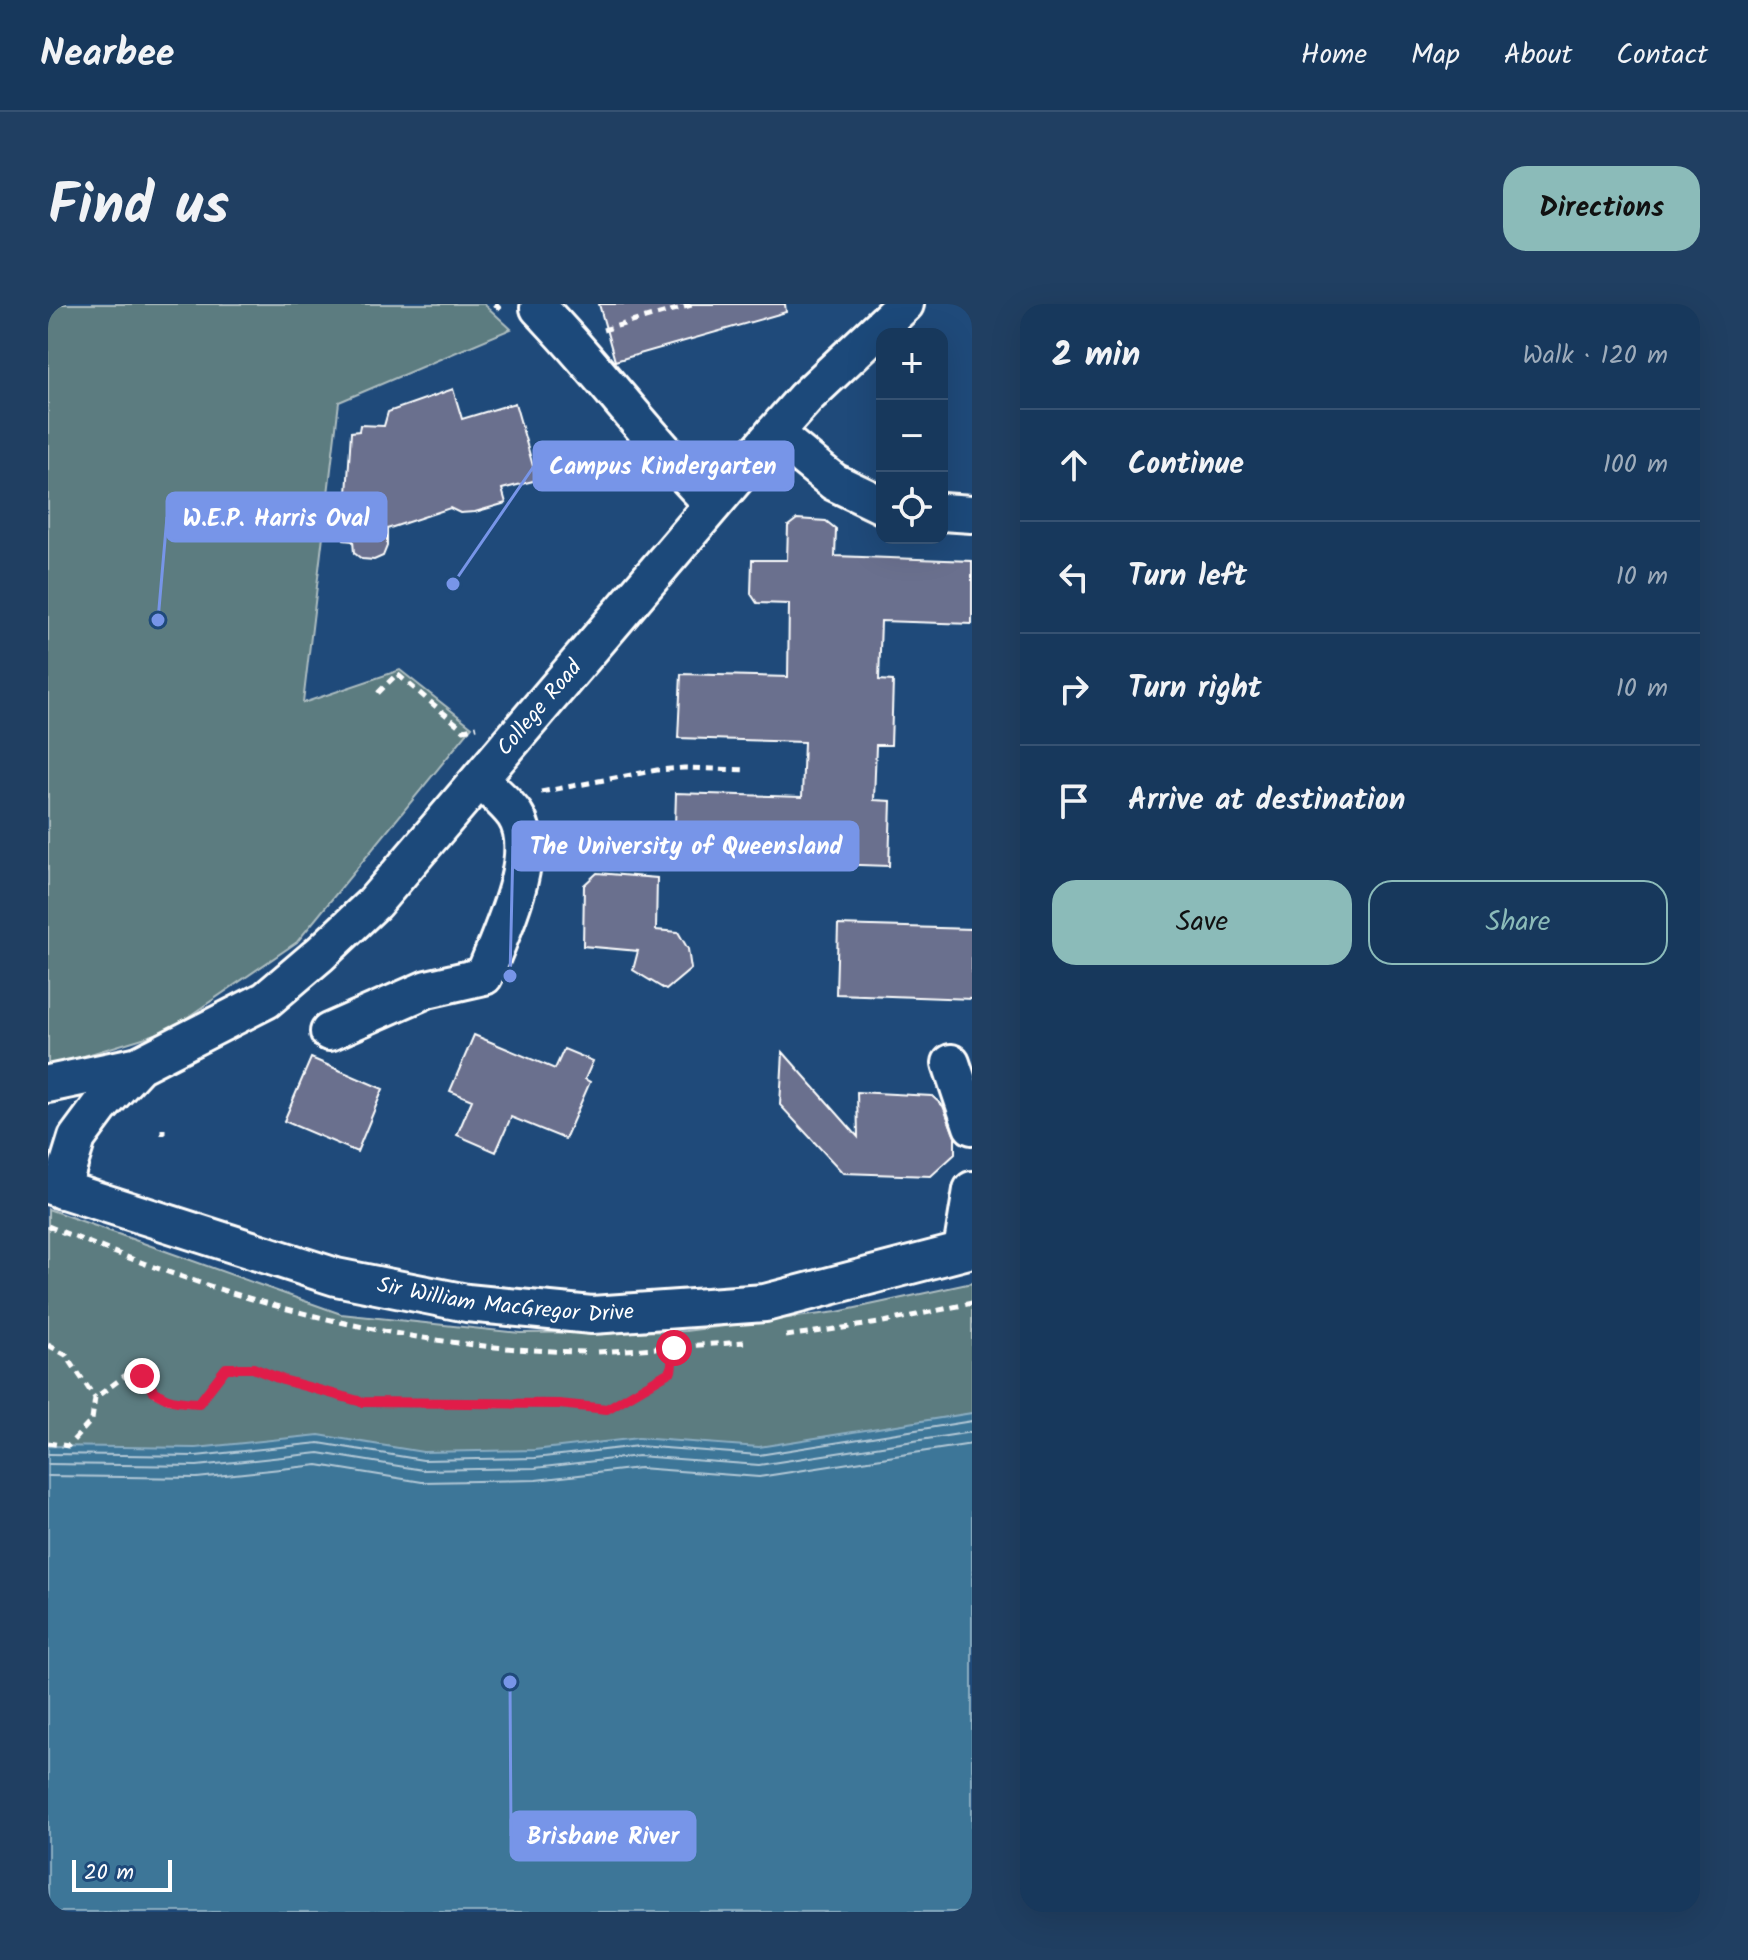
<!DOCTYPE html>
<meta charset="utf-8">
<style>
body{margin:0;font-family:Kalam,sans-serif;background:#203f62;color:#f1f3f6}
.controls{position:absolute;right:24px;top:24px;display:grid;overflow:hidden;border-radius:16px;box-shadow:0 8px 32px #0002}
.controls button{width:72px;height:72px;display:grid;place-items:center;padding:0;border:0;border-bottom:2px solid #365272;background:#17385c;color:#f1f3f6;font:40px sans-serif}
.scale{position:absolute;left:24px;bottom:20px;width:100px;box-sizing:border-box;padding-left:8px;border:4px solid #fff;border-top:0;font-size:22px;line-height:28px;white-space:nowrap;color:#fff;-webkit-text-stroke:6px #1f4a7a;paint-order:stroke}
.stop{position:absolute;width:24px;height:24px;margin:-18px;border:6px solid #e11d48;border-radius:50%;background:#fff}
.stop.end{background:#e11d48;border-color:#fff;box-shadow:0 2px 8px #0008}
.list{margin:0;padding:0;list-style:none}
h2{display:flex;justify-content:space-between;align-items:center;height:104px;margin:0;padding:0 32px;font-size:34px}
h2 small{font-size:26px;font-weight:400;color:#9eacbb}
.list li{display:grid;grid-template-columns:52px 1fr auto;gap:24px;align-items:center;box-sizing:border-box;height:112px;padding:0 32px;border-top:2px solid #365272}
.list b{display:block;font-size:30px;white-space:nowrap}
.list em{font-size:26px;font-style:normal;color:#9eacbb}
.actions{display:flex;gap:16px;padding:24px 32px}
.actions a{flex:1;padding:18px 0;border:2px solid #8bbbb9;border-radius:24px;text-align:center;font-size:28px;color:#8bbbb9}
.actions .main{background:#8bbbb9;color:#111}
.icon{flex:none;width:44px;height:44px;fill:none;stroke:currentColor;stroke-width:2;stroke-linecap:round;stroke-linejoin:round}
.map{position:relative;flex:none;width:924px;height:1608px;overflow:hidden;border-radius:24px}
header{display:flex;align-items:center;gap:48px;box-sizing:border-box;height:112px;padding:0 40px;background:#17385c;border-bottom:2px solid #365272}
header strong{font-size:38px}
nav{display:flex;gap:44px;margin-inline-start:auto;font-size:28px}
.intro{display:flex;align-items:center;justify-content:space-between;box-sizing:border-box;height:192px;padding:0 48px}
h1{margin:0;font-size:56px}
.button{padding:20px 36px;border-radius:24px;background:#8bbbb9;color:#111;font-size:28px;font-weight:700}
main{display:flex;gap:48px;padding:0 48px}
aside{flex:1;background:#17385c;border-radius:24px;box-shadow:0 8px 32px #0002}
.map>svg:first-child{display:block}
.green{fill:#5b7b80;stroke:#adbdc0;stroke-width:2}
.water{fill:#3e7698;stroke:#8badc1;stroke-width:2}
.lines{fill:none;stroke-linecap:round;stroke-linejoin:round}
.shore{stroke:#b2c8d6;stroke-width:2}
.building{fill:#6a708e;stroke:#fff;stroke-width:2}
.minor-casing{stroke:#fff;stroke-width:42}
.path{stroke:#fff;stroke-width:5;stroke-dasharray:8 6;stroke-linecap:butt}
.minor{stroke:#1f4a7a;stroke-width:36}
.route{stroke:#e11d48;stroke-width:10}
.labels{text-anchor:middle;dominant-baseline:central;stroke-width:7;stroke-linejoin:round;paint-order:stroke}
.street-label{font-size:22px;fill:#fff;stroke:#1f4a7a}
.leader{fill:none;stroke:#7795e8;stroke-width:3}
.callout-dot{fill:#7795e8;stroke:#1f4a7a;stroke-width:3}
.callout{fill:#7795e8;stroke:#7795e8;stroke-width:3}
.callout-label{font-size:24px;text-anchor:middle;font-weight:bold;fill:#fff}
</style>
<header>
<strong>Nearbee</strong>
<nav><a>Home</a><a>Map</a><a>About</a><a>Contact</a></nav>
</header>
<div class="intro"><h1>Find us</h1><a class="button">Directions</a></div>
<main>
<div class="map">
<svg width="924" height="1608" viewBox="0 0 924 1608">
<rect width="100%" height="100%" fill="#1f4a7a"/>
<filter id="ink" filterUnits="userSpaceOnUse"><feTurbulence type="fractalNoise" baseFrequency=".0125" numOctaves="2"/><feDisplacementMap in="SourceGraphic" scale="16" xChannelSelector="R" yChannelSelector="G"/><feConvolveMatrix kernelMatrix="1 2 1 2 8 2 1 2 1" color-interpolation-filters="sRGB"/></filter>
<g filter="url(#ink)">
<path class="green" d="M0,0H436L463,25L291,98L255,399L352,366L424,423L249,638L121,726L0,763Z
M0,905L293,1010L472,1029L637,1027L789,1008L924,979V1147L0,1244Z"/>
<path class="water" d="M924,1109V1608H0V1142L148,1144L271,1131L375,1148L486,1146L590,1134L711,1143Z"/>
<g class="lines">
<path class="shore" d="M0,1150L148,1152L271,1139L375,1156L487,1154L590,1142L711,1151L924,1117
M0,1160L149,1162L271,1149L375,1166L487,1164L590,1152L711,1161L924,1128
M0,1172L149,1174L270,1161L374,1178L488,1176L591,1164L711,1173L924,1140"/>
</g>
<path class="building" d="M551,0H737L738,8L567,57Z
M405,85L414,115L467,99L489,176L454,185L458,199L427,208L412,209L402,204L339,225V242L335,252L326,256L314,255L306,249L305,237L296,236L303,128L311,127L312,121L336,122L340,108Z
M749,215L778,217L788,225L787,252L924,257V320L833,317L831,376L845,377L843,441H828L826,496L843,497L841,562L626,555L628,489L754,493L756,438L630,434L633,370L740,373L741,300L709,299L703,290L704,256H739L740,222Z
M549,569L609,574L608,626L630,628L640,645L643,665L618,686L585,666L590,647L535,642L536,581Z
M790,621L924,625V695L788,690Z
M426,731L507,765L516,745L545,757L537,775L542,778L517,835L463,813L448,848L409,831L424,796L402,787Z
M735,748L810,833L809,788L884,792L895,802L907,833V850L883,872L795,869L732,801Z
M263,754L335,785L309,848L236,817Z"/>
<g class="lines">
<defs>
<g id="minor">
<path d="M491,4C552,67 603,138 665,200"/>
<path d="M726,129L786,178L834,201"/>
<path d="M894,208L924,210"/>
<path d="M281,728L379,685L436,672C451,633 493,550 467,511C458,498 443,487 432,475"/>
<path d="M903,759L924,822"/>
<path d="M0,780L91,761"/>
<path id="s1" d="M0,881L288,973L419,999L544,1011L717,999L924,945"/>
<path id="s2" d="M13,886L29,834L52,803L91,761L218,696L272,650L326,599L726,129L757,94L857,0"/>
<path d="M914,947L924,886"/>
</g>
</defs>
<use href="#minor" class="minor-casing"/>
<path class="path" d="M447,0L455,8
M555,26L647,0
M330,389L349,370L416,426L429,423
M493,488L609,466L636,464L699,466
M115,825V831
M0,922C174,994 347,1045 536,1048
M738,1032L831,1019L924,999
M0,1041L18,1051L47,1094
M550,1048L696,1038
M0,1139L20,1142L44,1116L47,1094L82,1068C96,1073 92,1075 101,1084C115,1099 133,1098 151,1099L178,1064H205L235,1076L314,1098L511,1100L559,1105L623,1067L626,1044"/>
<use href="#minor" class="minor"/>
</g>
</g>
<g class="lines" filter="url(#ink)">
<path class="route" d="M94,1072C108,1096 125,1098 151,1099L178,1064H205L235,1076L314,1098L511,1100L559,1105L623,1067L626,1044"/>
</g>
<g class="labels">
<g class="street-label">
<text stroke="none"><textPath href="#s2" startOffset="694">College Road</textPath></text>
<text stroke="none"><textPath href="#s1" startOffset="474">Sir William MacGregor Drive</textPath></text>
</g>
</g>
<path class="leader" d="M405 280L486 162M110 316L119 213M462 672L465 542M462 1378L463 1532"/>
<g class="callout-dot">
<circle cx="405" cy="280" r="8"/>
<circle cx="110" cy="316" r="8"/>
<circle cx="462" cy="672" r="8"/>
<circle cx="462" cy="1378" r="8"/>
</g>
<g class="callout">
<rect x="486" y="138" width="259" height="48" rx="8"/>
<rect x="119" y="189" width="219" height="48" rx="8"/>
<rect x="465" y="518" width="345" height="48" rx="8"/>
<rect x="463" y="1508" width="184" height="48" rx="8"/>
</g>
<g class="callout-label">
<text x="615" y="170">Campus Kindergarten</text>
<text x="228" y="222">W.E.P. Harris Oval</text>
<text x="638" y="550">The University of Queensland</text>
<text x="555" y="1540">Brisbane River</text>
</g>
</svg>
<div class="controls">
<button>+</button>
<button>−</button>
<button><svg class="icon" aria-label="locate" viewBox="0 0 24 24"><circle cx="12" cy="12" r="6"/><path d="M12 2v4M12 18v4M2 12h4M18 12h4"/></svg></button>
</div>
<div class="scale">20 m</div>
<div class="stop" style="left:626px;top:1044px"></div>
<div class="stop end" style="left:94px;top:1072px"></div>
</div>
<aside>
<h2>2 min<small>Walk · 120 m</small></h2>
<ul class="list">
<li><svg class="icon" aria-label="ahead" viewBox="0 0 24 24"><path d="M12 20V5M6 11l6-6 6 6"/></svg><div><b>Continue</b></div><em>100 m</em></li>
<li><svg class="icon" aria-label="left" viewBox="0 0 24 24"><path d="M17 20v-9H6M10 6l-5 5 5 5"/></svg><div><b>Turn left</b></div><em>10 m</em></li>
<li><svg class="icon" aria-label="right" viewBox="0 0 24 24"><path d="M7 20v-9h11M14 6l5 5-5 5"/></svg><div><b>Turn right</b></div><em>10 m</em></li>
<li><svg class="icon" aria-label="arrive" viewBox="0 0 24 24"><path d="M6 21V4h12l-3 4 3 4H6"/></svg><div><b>Arrive at destination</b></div></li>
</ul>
<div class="actions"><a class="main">Save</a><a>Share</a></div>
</aside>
</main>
